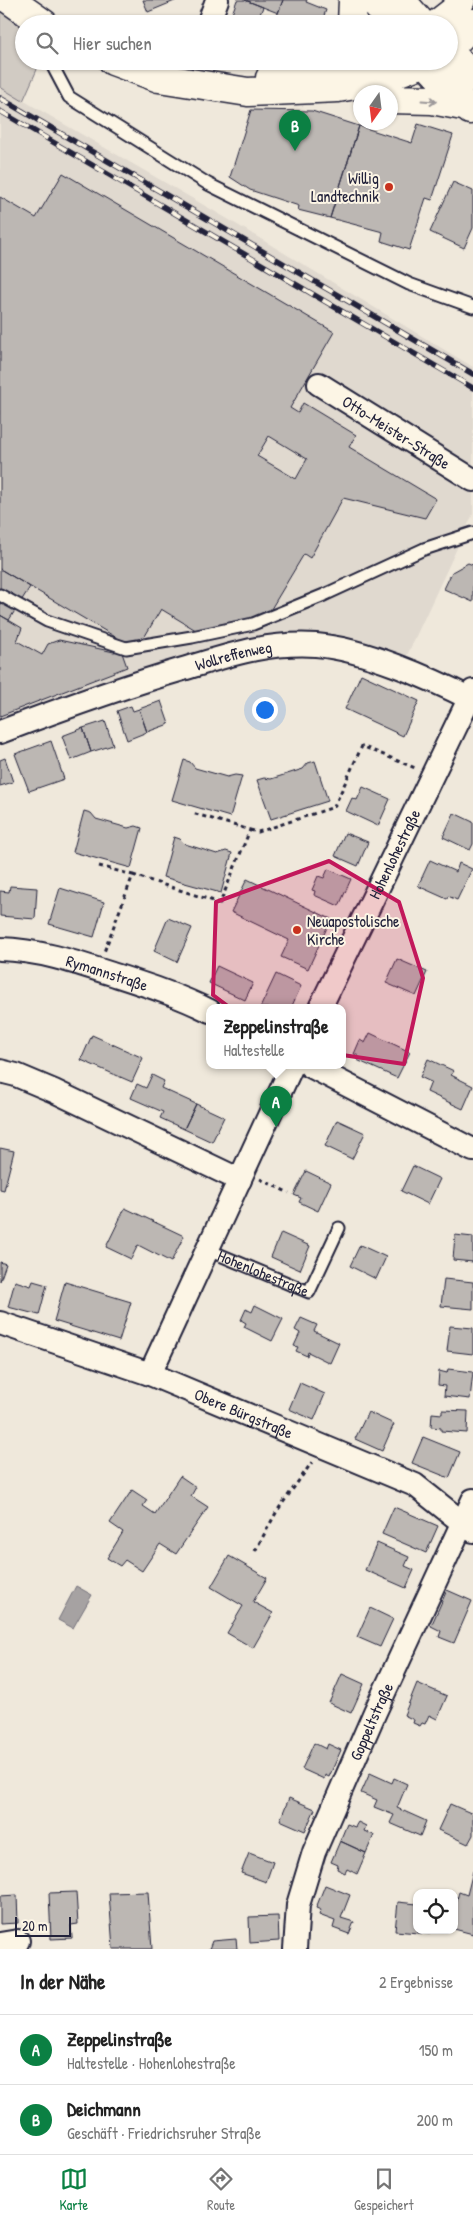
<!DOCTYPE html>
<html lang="de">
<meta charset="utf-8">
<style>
body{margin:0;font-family:"Patrick Hand",sans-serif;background:#f6f6f6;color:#222}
.controls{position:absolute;right:15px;bottom:15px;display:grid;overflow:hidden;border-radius:10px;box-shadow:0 1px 4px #0004}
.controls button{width:45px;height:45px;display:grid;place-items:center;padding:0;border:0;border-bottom:1px solid #e0e0e0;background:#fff;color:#222;font:25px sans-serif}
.compass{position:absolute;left:353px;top:85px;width:45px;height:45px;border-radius:50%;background:#fff;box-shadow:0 1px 4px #0004;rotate:194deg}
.scale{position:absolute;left:15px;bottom:12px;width:56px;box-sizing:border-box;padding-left:5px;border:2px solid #22223b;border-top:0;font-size:14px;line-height:18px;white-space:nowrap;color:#22223b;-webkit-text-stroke:4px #fcf5e5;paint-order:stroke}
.you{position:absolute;left:264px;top:709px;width:18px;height:18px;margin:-12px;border:4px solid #fff;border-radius:50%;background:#1a73e8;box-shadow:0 0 0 8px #1a73e833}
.badge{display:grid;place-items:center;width:32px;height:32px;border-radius:50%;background:#0b8043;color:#fff;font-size:16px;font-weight:700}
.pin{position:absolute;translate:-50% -41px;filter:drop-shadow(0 1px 2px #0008)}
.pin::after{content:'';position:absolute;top:26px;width:18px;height:15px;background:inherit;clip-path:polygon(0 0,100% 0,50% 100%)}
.popup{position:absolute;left:206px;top:1004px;width:140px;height:65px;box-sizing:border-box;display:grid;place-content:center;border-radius:10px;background:#fff;filter:drop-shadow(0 1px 4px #0005);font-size:16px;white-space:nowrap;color:#767676}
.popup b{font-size:19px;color:#222}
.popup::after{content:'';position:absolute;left:50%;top:100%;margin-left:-10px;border:10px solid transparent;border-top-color:#fff}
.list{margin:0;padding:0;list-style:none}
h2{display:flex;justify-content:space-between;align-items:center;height:65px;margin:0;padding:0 20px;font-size:21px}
h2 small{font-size:16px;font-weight:400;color:#767676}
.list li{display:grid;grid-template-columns:32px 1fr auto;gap:15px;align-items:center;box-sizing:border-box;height:70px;padding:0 20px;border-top:1px solid #e0e0e0}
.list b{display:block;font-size:19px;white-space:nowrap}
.list p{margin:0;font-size:16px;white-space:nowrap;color:#767676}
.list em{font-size:16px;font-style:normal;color:#767676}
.icon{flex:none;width:28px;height:28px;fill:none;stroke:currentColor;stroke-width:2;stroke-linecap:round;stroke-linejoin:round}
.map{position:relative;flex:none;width:473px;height:1949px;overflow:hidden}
.search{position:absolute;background:#fff;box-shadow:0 1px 4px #0004;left:15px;right:15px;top:15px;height:55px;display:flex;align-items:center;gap:12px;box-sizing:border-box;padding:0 18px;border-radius:28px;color:#767676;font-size:19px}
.sheet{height:205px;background:#fff}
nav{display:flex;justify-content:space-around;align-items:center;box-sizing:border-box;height:70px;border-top:1px solid #e0e0e0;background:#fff;font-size:14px;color:#767676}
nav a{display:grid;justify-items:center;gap:2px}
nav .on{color:#0b8043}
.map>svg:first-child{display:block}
.built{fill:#e0d9cf}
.green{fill:#d1cbc3;stroke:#7a767f}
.water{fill:#a6a2a2;stroke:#716f79}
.building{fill:#bcb7b3;stroke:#22223b;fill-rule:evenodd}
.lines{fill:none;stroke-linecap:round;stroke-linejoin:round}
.lane-casing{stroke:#22223b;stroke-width:15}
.street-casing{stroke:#22223b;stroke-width:26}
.secondary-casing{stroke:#22223b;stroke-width:31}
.path{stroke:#22223b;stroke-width:3;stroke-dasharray:4 4;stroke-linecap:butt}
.lane{stroke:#fcf5e5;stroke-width:11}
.street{stroke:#fcf5e5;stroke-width:22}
.secondary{stroke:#fcf5e5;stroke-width:28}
.rail-casing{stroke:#22223b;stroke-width:5.5}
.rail{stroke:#fcf5e5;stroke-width:4;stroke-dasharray:11;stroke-linecap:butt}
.oneway{stroke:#9a9698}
.marked{fill:#c2185b;fill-opacity:0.2;stroke:#c2185b;stroke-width:4;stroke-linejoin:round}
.poi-dot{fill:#c8321e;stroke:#fcf5e5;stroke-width:2}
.labels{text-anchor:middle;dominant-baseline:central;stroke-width:4;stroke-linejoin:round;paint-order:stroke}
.poi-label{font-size:16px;fill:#22223b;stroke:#fcf5e5;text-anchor:end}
.street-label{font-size:16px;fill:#22223b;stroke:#fcf5e5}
</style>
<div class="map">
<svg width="473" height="1949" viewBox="0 0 473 1949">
<rect width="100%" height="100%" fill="#efe8db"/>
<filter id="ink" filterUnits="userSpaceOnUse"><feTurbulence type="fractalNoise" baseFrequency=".02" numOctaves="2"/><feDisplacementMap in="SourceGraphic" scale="10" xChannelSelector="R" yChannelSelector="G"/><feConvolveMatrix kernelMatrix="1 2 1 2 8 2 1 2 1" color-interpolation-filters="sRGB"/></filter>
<g filter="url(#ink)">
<path class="built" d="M0,87L226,218L473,367V514L402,666L280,645L0,728Z"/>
<path class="green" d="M0,9L24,26V61H38L39,65L23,101L0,87Z"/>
<path class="water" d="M76,1586L92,1595L73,1628L58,1620Z"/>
<path class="building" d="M143,0H177L148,12Z
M237,0H245L263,7L256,24L232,14Z
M245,0H283L278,13Z
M283,0H307L306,2L326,10L321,24H274Z
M251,110L312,111L359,126L330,218L298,210L299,206L250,190L230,177Z
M418,124L453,135L432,200L426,198L409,250L381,241L383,232L330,218L359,126L412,143Z
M63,173L334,332L290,408L298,413L303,403L356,435L349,447L436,499L425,518L343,498L310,558L304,554L268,614L199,632L161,609L145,636L129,645L0,569V197L36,218ZM269,436L307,459L296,479L257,456Z
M453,182L473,191V228L464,248L430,232Z
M468,563L473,565V602L444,589L452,572Z
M0,569L30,587L9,620L0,615Z
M0,615L22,628L17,641L42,655L48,644L59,640L114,652L121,650L127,667L0,716Z
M361,674L419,701L403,736L345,709Z
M161,701L169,724L147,732L139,709Z
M131,706L133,711L139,709L147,732L127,740L117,711Z
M105,721L113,745L91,752L83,728Z
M83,728L91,752L71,760L62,736Z
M51,741L64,779L29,791L15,754Z
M5,758L13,782L0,786V760Z
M184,760L190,762L195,768L227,777L235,775L242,776L230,817L172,800Z
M315,761L328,801L271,819L257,780L264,778L271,779L303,769L308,763Z
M363,787L390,799L378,826L346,811L352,798L357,800Z
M84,811L91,813L96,819L128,828L136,826L142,828L131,868L73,852Z
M454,813L473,822V844L470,850L443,837Z
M345,833L368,842L358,866L335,856Z
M174,837L180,839L185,844L217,854L226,851L232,853L221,893L163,877Z
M430,860L456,872L459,863L472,869L457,900L448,896L447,899L418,886Z
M328,869L351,879L339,906L314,895L315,891L312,890L318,876L324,878Z
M247,879L331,919L308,969L281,957L289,940L231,912Z
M10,886L37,888L35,919L0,916V891L9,892Z
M60,888L104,902L94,937L49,924Z
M168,918L192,928L177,962L154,951Z
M397,959L427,972L416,996L386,983Z
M217,966L253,983L245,1000L209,983Z
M276,974L301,986L291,1008H260Z
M370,1033L410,1052L397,1078L357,1060L359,1056L354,1054L360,1040L365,1043Z
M92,1035L143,1058L132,1082L81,1060Z
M428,1059L454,1071L451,1075L473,1086L463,1109L427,1092L431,1082L420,1077Z
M152,1075L164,1081L161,1088L196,1104L184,1129L160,1118L163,1112L131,1098L137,1084L146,1088Z
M196,1104L224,1117L212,1142L184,1129Z
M337,1120L365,1133L352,1159L325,1146Z
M0,1148L14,1151L4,1190L0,1189Z
M413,1166L440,1179L428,1204L401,1191Z
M306,1171L331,1183L318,1211L299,1202L301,1198L294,1195Z
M125,1208L184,1236L171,1262L138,1245L131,1259L106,1247Z
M281,1233L310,1246L300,1270L271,1257Z
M455,1235L473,1237V1262L453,1260Z
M360,1245L386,1257L376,1279L350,1266Z
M0,1262L6,1264L0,1281Z
M444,1279L473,1282V1309L441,1306Z
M15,1281L31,1286L33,1281L47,1285L39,1315L8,1307Z
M65,1282L131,1302L119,1341L54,1321Z
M255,1305L283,1319L272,1341L244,1327L246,1323L241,1320L246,1309L252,1312Z
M301,1318L317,1325L314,1331L339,1343L330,1363L308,1352L307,1356L296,1351L298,1347L294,1346L300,1333L295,1330Z
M450,1326L473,1328V1354L447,1351Z
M448,1369L473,1372L470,1399L444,1396L445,1386L438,1385L439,1371L447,1373Z
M300,1383L325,1394L314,1420L289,1409Z
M442,1410L468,1411L467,1433L441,1431V1428L431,1427L432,1413L442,1414Z
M368,1412L394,1424L382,1451L355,1439Z
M423,1437L460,1452L449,1478L412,1463Z
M180,1476L196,1487L191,1496L208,1507L176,1554L160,1544L142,1571L125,1560L120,1566L107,1558L123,1532L110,1523L132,1490L147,1500L143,1506L155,1514Z
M394,1507L438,1526L426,1553L382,1534Z
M377,1543L409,1557L405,1566L414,1570L406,1588L365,1570Z
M229,1556L267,1578L253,1602L273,1613L253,1648L227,1633L243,1606L211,1587Z
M447,1590L472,1601L454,1643L439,1637L441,1631L431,1626Z
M370,1608L393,1619L380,1647L357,1637Z
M342,1674L364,1684L351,1713L329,1703Z
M417,1683L447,1696L437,1719L429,1715L425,1724L422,1723L420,1726L413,1723L414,1720L404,1715Z
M314,1743L326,1749L328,1744L341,1750L329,1777L325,1775L324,1779L302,1769Z
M370,1773L392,1783L394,1778L407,1784L397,1808L426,1821L420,1836L390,1823L394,1815L374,1807L377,1800L361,1793Z
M289,1798L315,1809L305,1831L280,1820Z
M450,1804L473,1814V1835L468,1844L438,1830Z
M358,1822L366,1826L364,1831L374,1835L366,1853L340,1841L347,1824L355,1827Z
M340,1841L366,1853L357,1874L347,1869L345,1873L337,1869L338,1865L331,1862Z
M249,1853L273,1862L266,1882L241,1873Z
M473,1871V1934L454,1929V1911L459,1892L467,1895Z
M325,1885L350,1895L341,1918L354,1922L349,1934L333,1928L335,1921L319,1915L321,1910L316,1908Z
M76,1892L78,1924L71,1925L72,1938L51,1939L49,1893Z
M148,1892L152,1949H113L109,1893Z
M17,1895L18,1923L0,1924V1896Z
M398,1902L417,1904V1930H430V1934L395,1931Z
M278,1916L279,1941L250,1943L249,1917Z
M236,1939L237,1949H209L212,1941Z"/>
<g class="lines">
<defs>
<g id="lane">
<path d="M50,61L69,97L208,184L409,284L473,307"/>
<path d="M0,595L47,621L126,648L192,637L253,624L324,595L424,549L473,533"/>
<path id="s1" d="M208,1250L309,1292L339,1228"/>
</g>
<g id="street">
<path d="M208,24L217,0"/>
<path id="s2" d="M319,384L473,480"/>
<path id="s3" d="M0,732C61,709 121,687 183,669C230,655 266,642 316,645C364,649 430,678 473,700"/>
<path id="s4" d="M0,949C39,950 75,962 112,974C146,985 178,995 210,1011"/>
<path id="s5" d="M320,1008L473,691"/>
<path d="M310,1066L473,1150"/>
<path d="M0,1071L16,1075L54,1091L240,1180"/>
<path id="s6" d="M0,1323L150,1374L415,1485L473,1531"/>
<path d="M150,1374L292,1066"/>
<path d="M0,1944L18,1941"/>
<path id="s7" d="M295,1949L298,1905L314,1852L375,1712L473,1500"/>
</g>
<path id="secondary" d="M10,0L44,24
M373,0L391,24
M401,0L422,24
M352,24L353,0
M437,24L455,10L461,0
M449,49L473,23
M449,51L473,77
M113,61L159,78L248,92L338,88L371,82L429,61
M424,61L470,110
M270,78L350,61
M390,99L432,100L468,107"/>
</defs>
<use href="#lane" class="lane-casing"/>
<use href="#street" class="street-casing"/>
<use href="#secondary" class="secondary-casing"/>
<path class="path" d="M250,830L258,832L334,807L362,746L415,768
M99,866L133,875L104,952
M133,875L220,903L250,830L192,813
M260,1179L289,1193
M255,1551L277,1511L312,1462"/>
<use href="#lane" class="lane"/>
<use href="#street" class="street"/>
<use href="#secondary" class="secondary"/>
<defs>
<path id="rail" d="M0,98L473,374
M0,111L473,388"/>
</defs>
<use href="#rail" class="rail-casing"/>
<use href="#rail" class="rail"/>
</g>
<defs><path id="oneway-shaft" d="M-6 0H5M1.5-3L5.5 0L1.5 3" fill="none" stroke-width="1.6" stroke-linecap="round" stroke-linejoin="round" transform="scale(1.25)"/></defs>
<use class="oneway" href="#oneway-shaft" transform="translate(429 101) rotate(4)"/>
</g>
<path class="marked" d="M329,861L399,902L423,978L404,1064L281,1046L213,995L216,902Z"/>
<g class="poi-dot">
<circle cx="389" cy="187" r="5"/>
<circle cx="297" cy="930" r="5"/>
</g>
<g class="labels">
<g class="poi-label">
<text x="379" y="178">Willig<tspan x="379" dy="18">Landtechnik</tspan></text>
<text x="307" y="921" text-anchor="start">Neuapostolische<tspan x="307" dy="18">Kirche</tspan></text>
</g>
<g class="street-label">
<text stroke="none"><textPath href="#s2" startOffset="91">Otto-Meister-Straße</textPath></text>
<text stroke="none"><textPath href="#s3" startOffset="246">Wollreffenweg</textPath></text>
<text stroke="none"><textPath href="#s5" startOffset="171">Hohenlohestraße</textPath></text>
<text stroke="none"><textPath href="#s4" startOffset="110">Rymannstraße</textPath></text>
<text stroke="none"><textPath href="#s1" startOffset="60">Hohenlohestraße</textPath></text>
<text stroke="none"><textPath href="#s6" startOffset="260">Obere Bürgstraße</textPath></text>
<text stroke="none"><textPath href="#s7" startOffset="242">Goppeltstraße</textPath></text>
</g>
</g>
</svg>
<div class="controls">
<button><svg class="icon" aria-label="locate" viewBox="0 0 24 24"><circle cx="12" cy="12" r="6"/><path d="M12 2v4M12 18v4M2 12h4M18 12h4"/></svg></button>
</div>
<svg class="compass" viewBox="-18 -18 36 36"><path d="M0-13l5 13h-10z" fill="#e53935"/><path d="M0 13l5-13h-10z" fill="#767676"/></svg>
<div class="scale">20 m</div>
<div class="you"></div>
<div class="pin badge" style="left:276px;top:1127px">A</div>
<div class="popup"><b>Zeppelinstraße</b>Haltestelle</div>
<div class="pin badge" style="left:295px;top:151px">B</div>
<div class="search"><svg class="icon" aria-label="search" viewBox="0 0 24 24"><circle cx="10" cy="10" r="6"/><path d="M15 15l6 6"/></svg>Hier suchen</div>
</div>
<section class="sheet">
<h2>In der Nähe<small>2 Ergebnisse</small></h2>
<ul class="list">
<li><span class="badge">A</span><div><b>Zeppelinstraße</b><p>Haltestelle · Hohenlohestraße</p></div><em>150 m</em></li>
<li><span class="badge">B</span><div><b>Deichmann</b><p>Geschäft · Friedrichsruher Straße</p></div><em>200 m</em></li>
</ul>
</section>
<nav>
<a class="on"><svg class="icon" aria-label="map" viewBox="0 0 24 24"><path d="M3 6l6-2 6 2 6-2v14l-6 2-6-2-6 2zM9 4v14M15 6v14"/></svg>Karte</a>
<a><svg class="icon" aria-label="directions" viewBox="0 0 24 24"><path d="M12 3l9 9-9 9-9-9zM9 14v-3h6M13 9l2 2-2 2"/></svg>Route</a>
<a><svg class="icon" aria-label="saved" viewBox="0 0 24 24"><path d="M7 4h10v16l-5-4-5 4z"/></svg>Gespeichert</a>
</nav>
